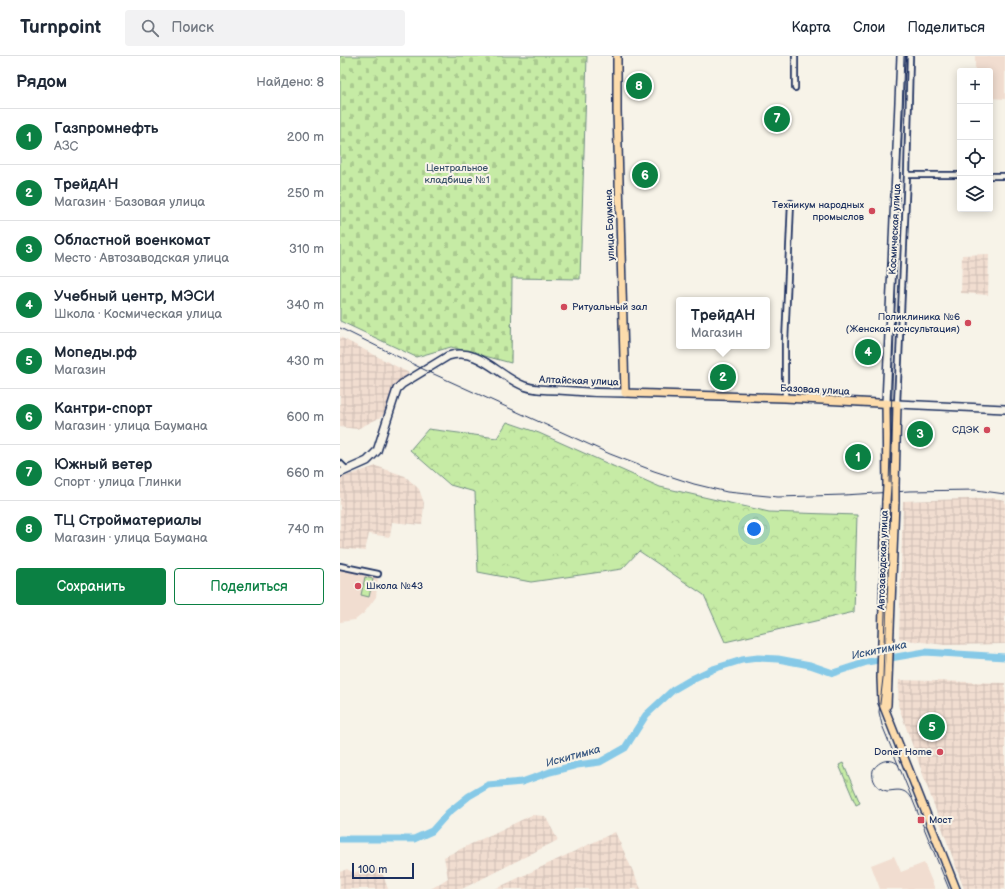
<!DOCTYPE html>
<html lang="ru">
<meta charset="utf-8">
<style>
body{margin:0;font-family:"Balsamiq Sans",sans-serif;background:#f2f2f3;color:#1f2937}
.controls{position:absolute;right:12px;top:12px;display:grid;overflow:hidden;border-radius:4px;box-shadow:0 2px 10px #0003}
.controls button{width:36px;height:36px;display:grid;place-items:center;padding:0;border:0;border-bottom:1px solid #e0e1e3;background:#fff;color:#1f2937;font:20px sans-serif}
.scale{position:absolute;left:12px;bottom:10px;width:62px;box-sizing:border-box;padding-left:4px;border:2px solid #1b2f5e;border-top:0;font-size:11px;line-height:14px;white-space:nowrap;color:#1b2f5e;-webkit-text-stroke:3px #f7f3e8;paint-order:stroke}
.you{position:absolute;left:414px;top:473px;width:14px;height:14px;margin:-10px;border:3px solid #fff;border-radius:50%;background:#1a73e8;box-shadow:0 0 0 6px #1a73e833}
.badge{display:grid;place-items:center;width:26px;height:26px;border-radius:50%;background:#0b8043;color:#fff;font-size:13px;font-weight:700}
.pin{position:absolute;translate:-50% -50%;border:2px solid #fff;box-shadow:0 1px 4px #0006}
.popup{position:absolute;left:336px;top:241px;width:94px;height:52px;box-sizing:border-box;display:grid;place-content:center;border-radius:4px;background:#fff;filter:drop-shadow(0 1px 3px #0005);font-size:13px;white-space:nowrap;color:#747a83}
.popup b{font-size:15px;color:#1f2937}
.popup::after{content:'';position:absolute;left:50%;top:100%;margin-left:-8px;border:8px solid transparent;border-top-color:#fff}
.list{margin:0;padding:0;list-style:none}
h2{display:flex;justify-content:space-between;align-items:center;height:52px;margin:0;padding:0 16px;font-size:17px}
h2 small{font-size:13px;font-weight:400;color:#747a83}
.list li{display:grid;grid-template-columns:26px 1fr auto;gap:12px;align-items:center;box-sizing:border-box;height:56px;padding:0 16px;border-top:1px solid #e0e1e3}
.list b{display:block;font-size:15px;white-space:nowrap}
.list p{margin:0;font-size:13px;white-space:nowrap;color:#747a83}
.list em{font-size:13px;font-style:normal;color:#747a83}
.actions{display:flex;gap:8px;padding:12px 16px}
.actions a{flex:1;padding:9px 0;border:1px solid #0b8043;border-radius:4px;text-align:center;font-size:14px;color:#0b8043}
.actions .main{background:#0b8043;color:#fff}
.icon{flex:none;width:22px;height:22px;fill:none;stroke:currentColor;stroke-width:2;stroke-linecap:round;stroke-linejoin:round}
.map{position:relative;flex:none;width:665px;height:833px;overflow:hidden}
header{display:flex;align-items:center;gap:24px;box-sizing:border-box;height:56px;padding:0 20px;background:#fff;border-bottom:1px solid #e0e1e3}
header strong{font-size:19px}
nav{display:flex;gap:22px;margin-inline-start:auto;font-size:14px}
.search{width:280px;height:36px;background:#f2f2f3;display:flex;align-items:center;gap:10px;box-sizing:border-box;padding:0 14px;border-radius:4px;color:#747a83;font-size:15px}
main{display:flex}
aside{flex:1;background:#fff}
.map>svg:first-child{display:block}
.built{fill:#f1ddd0}
.industrial{fill:url(#industrial-grid)}
.forest{fill:url(#forest-crowns);stroke:#708d82}
.cemetery{fill:url(#cemetery-stones);stroke:#708d82}
.pitch{fill:#c6eba5;stroke:#708d82}
.lines{fill:none;stroke-linecap:round;stroke-linejoin:round}
.river{stroke:#86c9e7;stroke-width:7}
.street-casing{stroke:#1b2f5e;stroke-width:8}
.secondary-casing{stroke:#1b2f5e;stroke-width:10}
.primary-casing{stroke:#1b2f5e;stroke-width:10}
.street{stroke:#f7f3e8;stroke-width:4.5}
.secondary{stroke:#f7f3e8;stroke-width:7}
.primary{stroke:#fddcac;stroke-width:7}
.tram{stroke:#1b2f5e;stroke-width:1}
.rail{stroke:#1b2f5e;stroke-width:1}
.primary-bridge-casing{stroke:#1b2f5e;stroke-width:10;stroke-linecap:butt}
.primary-bridge{stroke:#fddcac;stroke-width:7}
.poi-dot{fill:#d1495b;stroke:#f7f3e8;stroke-width:1.5}
.labels{text-anchor:middle;dominant-baseline:central;stroke-width:4;stroke-linejoin:round;paint-order:stroke}
.park-label{font-size:10px;fill:#3d556c;stroke:#f7f3e8}
.poi-label{font-size:10px;fill:#1b2f5e;stroke:#f7f3e8;text-anchor:end}
.street-label{font-size:10px;fill:#1b2f5e;stroke:#f7f3e8}
.water-label{font-size:11px;font-style:italic;fill:#365680;stroke:#f7f3e8}
</style>
<header>
<strong>Turnpoint</strong>
<div class="search"><svg class="icon" aria-label="search" viewBox="0 0 24 24"><circle cx="10" cy="10" r="6"/><path d="M15 15l6 6"/></svg>Поиск</div>
<nav><a>Карта</a><a>Слои</a><a>Поделиться</a></nav>
</header>
<main>
<aside>
<h2>Рядом<small>Найдено: 8</small></h2>
<ul class="list">
<li><span class="badge">1</span><div><b>Газпромнефть</b><p>АЗС</p></div><em>200 m</em></li>
<li><span class="badge">2</span><div><b>ТрейдАН</b><p>Магазин · Базовая улица</p></div><em>250 m</em></li>
<li><span class="badge">3</span><div><b>Областной военкомат</b><p>Место · Автозаводская улица</p></div><em>310 m</em></li>
<li><span class="badge">4</span><div><b>Учебный центр, МЭСИ</b><p>Школа · Космическая улица</p></div><em>340 m</em></li>
<li><span class="badge">5</span><div><b>Мопеды.рф</b><p>Магазин</p></div><em>430 m</em></li>
<li><span class="badge">6</span><div><b>Кантри-спорт</b><p>Магазин · улица Баумана</p></div><em>600 m</em></li>
<li><span class="badge">7</span><div><b>Южный ветер</b><p>Спорт · улица Глинки</p></div><em>660 m</em></li>
<li><span class="badge">8</span><div><b>ТЦ Стройматериалы</b><p>Магазин · улица Баумана</p></div><em>740 m</em></li>
</ul>
<div class="actions"><a class="main">Сохранить</a><a>Поделиться</a></div>
</aside>
<div class="map">
<svg width="665" height="833" viewBox="0 0 665 833">
<defs>
<pattern id="industrial-grid" width="8" height="8" patternUnits="userSpaceOnUse"><rect width="8" height="8" fill="#f1ddd0"/><path d="M0 4h8M4 0v8" fill="none" stroke="#cebeb5"/></pattern>
<pattern id="forest-crowns" width="20" height="18" patternUnits="userSpaceOnUse"><rect width="20" height="18" fill="#c6eba5"/><path d="M2 6a3 3 0 1 1 6 0M12 15a3 3 0 1 1 6 0" fill="none" stroke="#aaca90"/></pattern>
<pattern id="cemetery-stones" width="16" height="16" patternUnits="userSpaceOnUse"><rect width="16" height="16" fill="#c6eba5"/><path d="M2 7V4a2 2 0 0 1 4 0v3zM10 15v-3a2 2 0 0 1 4 0v3z" fill="#aaca90"/></pattern>
</defs>
<rect width="100%" height="100%" fill="#f7f3e8"/>
<filter id="ink" filterUnits="userSpaceOnUse"><feTurbulence type="fractalNoise" baseFrequency=".025" numOctaves="2"/><feDisplacementMap in="SourceGraphic" scale="8" xChannelSelector="R" yChannelSelector="G"/><feConvolveMatrix kernelMatrix="1 2 1 2 8 2 1 2 1" color-interpolation-filters="sRGB"/></filter>
<g filter="url(#ink)">
<path class="built" d="M635,0H665V43L650,42V15H635Z
M0,512L38,520L36,541L24,557L15,564L0,566Z
M554,800L561,816L584,807L595,833H540L531,809Z"/>
<path class="industrial" d="M649,198L648,239L621,237L622,199Z
M0,281L69,317L54,332L43,360L17,373L0,371Z
M36,410L65,420L79,433L84,447L82,469L52,466L50,481L29,478L25,495L0,492V422Z
M655,442L665,444V588L605,589L559,583L563,445Z
M559,624L665,627V833H624L558,649Z
M192,759L205,760L218,784L122,833H91L108,822L104,801Z
M275,776L301,833H155Z
M31,809L42,816L48,833H0V816L7,813L14,817Z"/>
<path class="forest" d="M167,366L199,377L320,431L429,456L517,459L514,556L385,586L364,539L299,495L282,513L191,526L138,516L135,436L110,429L70,394L88,373L157,382Z
M503,707L520,747L516,749L499,709Z"/>
<path class="cemetery" d="M0,0H247L240,223L172,222L171,307L111,291L76,301L0,265Z"/>
<path class="pitch" d="M25,521L33,523L29,541L21,539Z"/>
<g class="lines">
<path class="river" d="M0,783H74L92,775L108,757L129,740L148,729L182,726L210,716L237,709L260,706L285,692L306,659L333,634L352,623L373,613L402,604L418,602L438,603L470,609L493,617L527,606L585,596L665,601"/>
<defs>
<path id="street" d="M455,32V0
M567,119H620
M650,120H665
M445,342V287L451,147
M557,348L567,119L570,0
M0,407L7,414
M0,510L38,518"/>
<path id="secondary" d="M546,347L561,0
M557,348L665,353
M0,417L27,405L37,395L57,333L62,328L108,300C138,290 158,320 184,330C195,334 207,334 218,334C240,336 262,337 285,337"/>
<path id="primary" d="M277,0V55L285,337L445,342L557,348L555,430
M546,347L547,430
M546,445L541,622L542,646L616,833
M547,649L555,446"/>
</defs>
<use href="#street" class="street-casing"/>
<use href="#secondary" class="secondary-casing"/>
<use href="#primary" class="primary-casing"/>
<use href="#street" class="street"/>
<use href="#secondary" class="secondary"/>
<use href="#primary" class="primary"/>
<path class="tram" d="M564,0L552,332L543,622L539,656L542,669L609,833
M559,709C551,701 539,704 533,714C531,723 536,733 547,735C552,735 558,733 563,735C566,736 568,738 570,741"/>
<path class="rail" d="M0,272L85,314L270,398L314,415L354,428L387,436L438,441L504,439L569,435L636,434L665,438"/>
<defs>
<path id="primary-bridge" d="M546,445L547,430
M555,446V430"/>
</defs>
<use href="#primary-bridge" class="primary-bridge-casing"/>
<use href="#primary-bridge" class="primary-bridge"/>
</g>
</g>
<g class="poi-dot">
<circle cx="532" cy="155" r="4"/>
<circle cx="224" cy="251" r="4"/>
<circle cx="628" cy="267" r="4"/>
<circle cx="647" cy="374" r="4"/>
<circle cx="18" cy="530" r="4"/>
<circle cx="600" cy="696" r="4"/>
<rect x="577" y="760" width="8" height="8" rx="2"/>
</g>
<g class="labels">
<g class="park-label">
<text x="117" y="112">Центральное<tspan x="117" dy="12">кладбище №1</tspan></text>
</g>
<g class="poi-label">
<text x="524" y="149">Техникум народных<tspan x="524" dy="12">промыслов</tspan></text>
<text x="232" y="251" text-anchor="start">Ритуальный зал</text>
<text x="620" y="261">Поликлиника №6<tspan x="620" dy="12">(Женская консультация)</tspan></text>
<text x="639" y="374">СДЭК</text>
<text x="26" y="530" text-anchor="start">Школа №43</text>
<text x="592" y="696">Doner Home</text>
<text x="589" y="764" text-anchor="start">Мост</text>
</g>
<g class="street-label">
<text transform="translate(270 169) rotate(-92)">улица Баумана</text>
<text transform="translate(555 173) rotate(-87)">Космическая улица</text>
<text transform="translate(239 325) rotate(2)">Алтайская улица</text>
<text transform="translate(475 334) rotate(3)">Базовая улица</text>
<text transform="translate(543 504) rotate(-88)">Автозаводская улица</text>
</g>
<g class="water-label">
<text transform="translate(539 594) rotate(-12)">Искитимка</text>
<text transform="translate(233 700) rotate(-15)">Искитимка</text>
</g>
</g>
</svg>
<div class="controls">
<button>+</button>
<button>−</button>
<button><svg class="icon" aria-label="locate" viewBox="0 0 24 24"><circle cx="12" cy="12" r="6"/><path d="M12 2v4M12 18v4M2 12h4M18 12h4"/></svg></button>
<button><svg class="icon" aria-label="layers" viewBox="0 0 24 24"><path d="M12 4l9 5-9 5-9-5zM3 14l9 5 9-5"/></svg></button>
</div>
<div class="scale">100 m</div>
<div class="you"></div>
<div class="pin badge" style="left:518px;top:401px">1</div>
<div class="pin badge" style="left:383px;top:321px">2</div>
<div class="popup"><b>ТрейдАН</b>Магазин</div>
<div class="pin badge" style="left:580px;top:378px">3</div>
<div class="pin badge" style="left:528px;top:296px">4</div>
<div class="pin badge" style="left:592px;top:671px">5</div>
<div class="pin badge" style="left:305px;top:119px">6</div>
<div class="pin badge" style="left:437px;top:63px">7</div>
<div class="pin badge" style="left:299px;top:30px">8</div>
</div>
</main>
